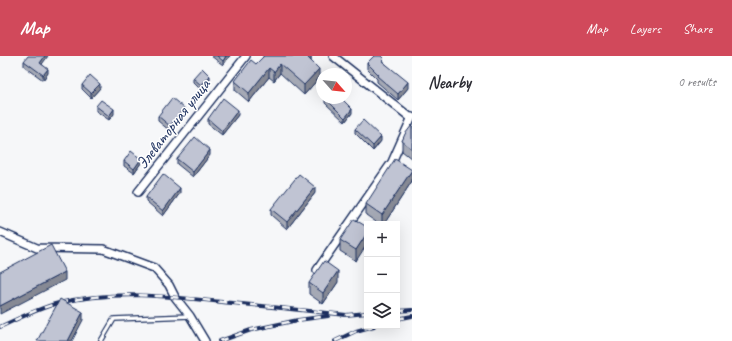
<!DOCTYPE html>
<meta charset="utf-8">
<style>
body{margin:0;font-family:Caveat,sans-serif;background:#f7f7f7;color:#2b2b33}
.controls{position:absolute;right:12px;bottom:12px;display:grid;overflow:hidden;border-radius:0px;box-shadow:0 4px 16px #0002}
.controls button{width:36px;height:36px;display:grid;place-items:center;padding:0;border:0;border-bottom:1px solid #e1e1e2;background:#fff;color:#2b2b33;font:20px sans-serif}
.compass{position:absolute;left:316px;top:12px;width:36px;height:36px;border-radius:50%;background:#fff;box-shadow:0 4px 16px #0002;rotate:117deg}
.list{margin:0;padding:0;list-style:none}
h2{display:flex;justify-content:space-between;align-items:center;height:52px;margin:0;padding:0 16px;font-size:17px}
h2 small{font-size:13px;font-weight:400;color:#7c7c81}
.icon{flex:none;width:22px;height:22px;fill:none;stroke:currentColor;stroke-width:2;stroke-linecap:round;stroke-linejoin:round}
.map{position:relative;flex:none;width:412px;height:285px;overflow:hidden}
header{display:flex;align-items:center;gap:24px;box-sizing:border-box;height:56px;padding:0 20px;background:#d1495b;color:#fff}
header strong{font-size:19px}
nav{display:flex;gap:22px;margin-inline-start:auto;font-size:14px}
main{display:flex}
aside{flex:1;background:#fff}
.map>svg:first-child{display:block}
.lines{fill:none;stroke-linecap:round;stroke-linejoin:round}
.service-casing{stroke:#1b2f5e;stroke-width:6}
.minor-casing{stroke:#1b2f5e;stroke-width:10}
.service{stroke:#fff;stroke-width:3.5}
.minor{stroke:#fff;stroke-width:7}
.rail-casing{stroke:#1b2f5e;stroke-width:4}
.rail{stroke:#fff;stroke-width:2.5;stroke-dasharray:8;stroke-linecap:butt}
.wall{fill:#a5a9b5;stroke:#1b2f5e}
.shaded-wall{fill:#868994;stroke:#1b2f5e}
.building{fill:#c0c4d3;stroke:#1b2f5e}
.labels{text-anchor:middle;dominant-baseline:central;stroke-width:3;stroke-linejoin:round;paint-order:stroke}
.street-label{font-size:17px;fill:#1b2f5e;stroke:#fff}
</style>
<header>
<strong>Map</strong>
<nav><a>Map</a><a>Layers</a><a>Share</a></nav>
</header>
<main>
<div class="map">
<svg width="412" height="285" viewBox="0 0 412 285">
<rect width="100%" height="100%" fill="#f6f7f9"/>
<filter id="ink" filterUnits="userSpaceOnUse"><feTurbulence type="fractalNoise" baseFrequency=".025" numOctaves="2"/><feDisplacementMap in="SourceGraphic" scale="8" xChannelSelector="R" yChannelSelector="G"/><feConvolveMatrix kernelMatrix="1 2 1 2 8 2 1 2 1" color-interpolation-filters="sRGB"/></filter>
<g filter="url(#ink)">
<g class="lines">
<defs>
<path id="service" d="M101,285L114,263L190,260"/>
<path id="minor" d="M333,0L411,62
M395,107L392,106L412,61
M138,136L246,0
M0,176L37,192L103,193L154,212L169,229L175,241L190,260L205,285
M317,214L392,106"/>
</defs>
<use href="#service" class="service-casing"/>
<use href="#minor" class="minor-casing"/>
<use href="#service" class="service"/>
<use href="#minor" class="minor"/>
<defs>
<path id="rail" d="M397,255L412,254
M397,263L412,260
M0,271C19,262 39,252 59,247C113,234 168,240 222,246C263,250 305,254 346,259L367,257
M220,285L251,274L298,264L328,260
M335,285L356,275L374,270"/>
</defs>
<use href="#rail" class="rail-casing"/>
<use href="#rail" class="rail"/>
</g>
<path class="wall" d="M211,0H230L223,9Z
M263,0H311V5L319,22L304,39L280,17L274,25L269,21L249,46L235,34V25L256,8L263,1Z
M24,5L42,8L48,17L43,24L24,10Z
M384,6L408,32L398,44L377,26V23L367,13V7Z
M193,22L210,24L201,34L193,26Z
M82,29L100,32L91,42L82,33Z
M325,42L352,57L345,66L325,47Z
M96,50L114,58L109,64L96,55Z
M184,56L170,75L158,65V60Z
M238,59L222,79L208,68V63Z
M412,69V103L402,95V85Z
M355,73L381,85L373,95L355,77Z
M210,99L193,121L177,108V103Z
M124,105L141,107L134,117L124,110Z
M412,125L384,168H379L366,159V148Z
M180,137L163,160L146,145V141Z
M315,137L287,173L271,159V153Z
M367,171L356,205L340,195V184Z
M338,226L323,248L309,238V227Z"/>
<path class="shaded-wall" d="M45,0H48L40,11V7Z
M226,0H230L223,9V5Z
M310,0H311V8L308,2Z
M280,8V17L274,25V16Z
M269,12V21L249,46V37Z
M48,13V17L43,24V19Z
M319,13V22L304,39V29Z
M210,20V24L201,34V29Z
M408,26V32L398,44V38Z
M100,28V32L91,42V37Z
M184,52V56L170,75V70Z
M114,53V58L109,64V60Z
M352,53V57L345,66V62Z
M238,54V59L222,79V75Z
M381,81V85L373,95V90Z
M210,94V99L193,121V116Z
M141,103V107L134,117V113Z
M412,114V125L384,168H382V159Z
M315,131V137L287,173V166Z
M180,132V137L163,160V155Z
M367,177V188L356,205V194Z
M338,215V226L323,248V237Z
M65,216V224L0,258V250Z
M83,256V264L72,285H68Z"/>
<path class="building" d="M28,0H45L40,7L48,13L43,19L24,5Z
M217,0H226L223,5Z
M264,0H310L308,2L319,13L304,29L280,8L274,16L269,12L249,37L235,25L251,4L256,8Z
M374,0H381L384,3L382,5L408,26L398,38L377,20L379,19L367,7Z
M202,12L210,20L201,29L193,22Z
M90,19L100,28L91,37L82,29Z
M172,42L184,52L170,70L158,60Z
M223,42L238,54L222,75L208,63Z
M325,42H341L352,53L345,62Z
M101,44L114,53L109,60L96,50Z
M363,64L381,81L373,90L355,73Z
M412,69V93L402,85L405,78Z
M195,81L210,94L193,116L177,103Z
M131,95L141,103L134,113L124,105Z
M395,103L412,114L382,159L366,148Z
M163,118L180,132L163,155L146,141Z
M299,118L315,131L287,166L271,153Z
M354,163L367,171V177L356,194L340,184Z
M51,189L65,216L0,250V216Z
M324,205L338,215L323,237L309,227Z
M60,243L83,256L68,285H37Z"/>
</g>
<g class="labels">
<g class="street-label">
<text transform="translate(173 68) rotate(-52)">Элеваторная улица</text>
</g>
</g>
</svg>
<div class="controls">
<button>+</button>
<button>−</button>
<button><svg class="icon" aria-label="layers" viewBox="0 0 24 24"><path d="M12 4l9 5-9 5-9-5zM3 14l9 5 9-5"/></svg></button>
</div>
<svg class="compass" viewBox="-18 -18 36 36"><path d="M0-13l5 13h-10z" fill="#e53935"/><path d="M0 13l5-13h-10z" fill="#7c7c81"/></svg>
</div>
<aside>
<h2>Nearby<small>0 results</small></h2>
<ul class="list">
</ul>
</aside>
</main>
